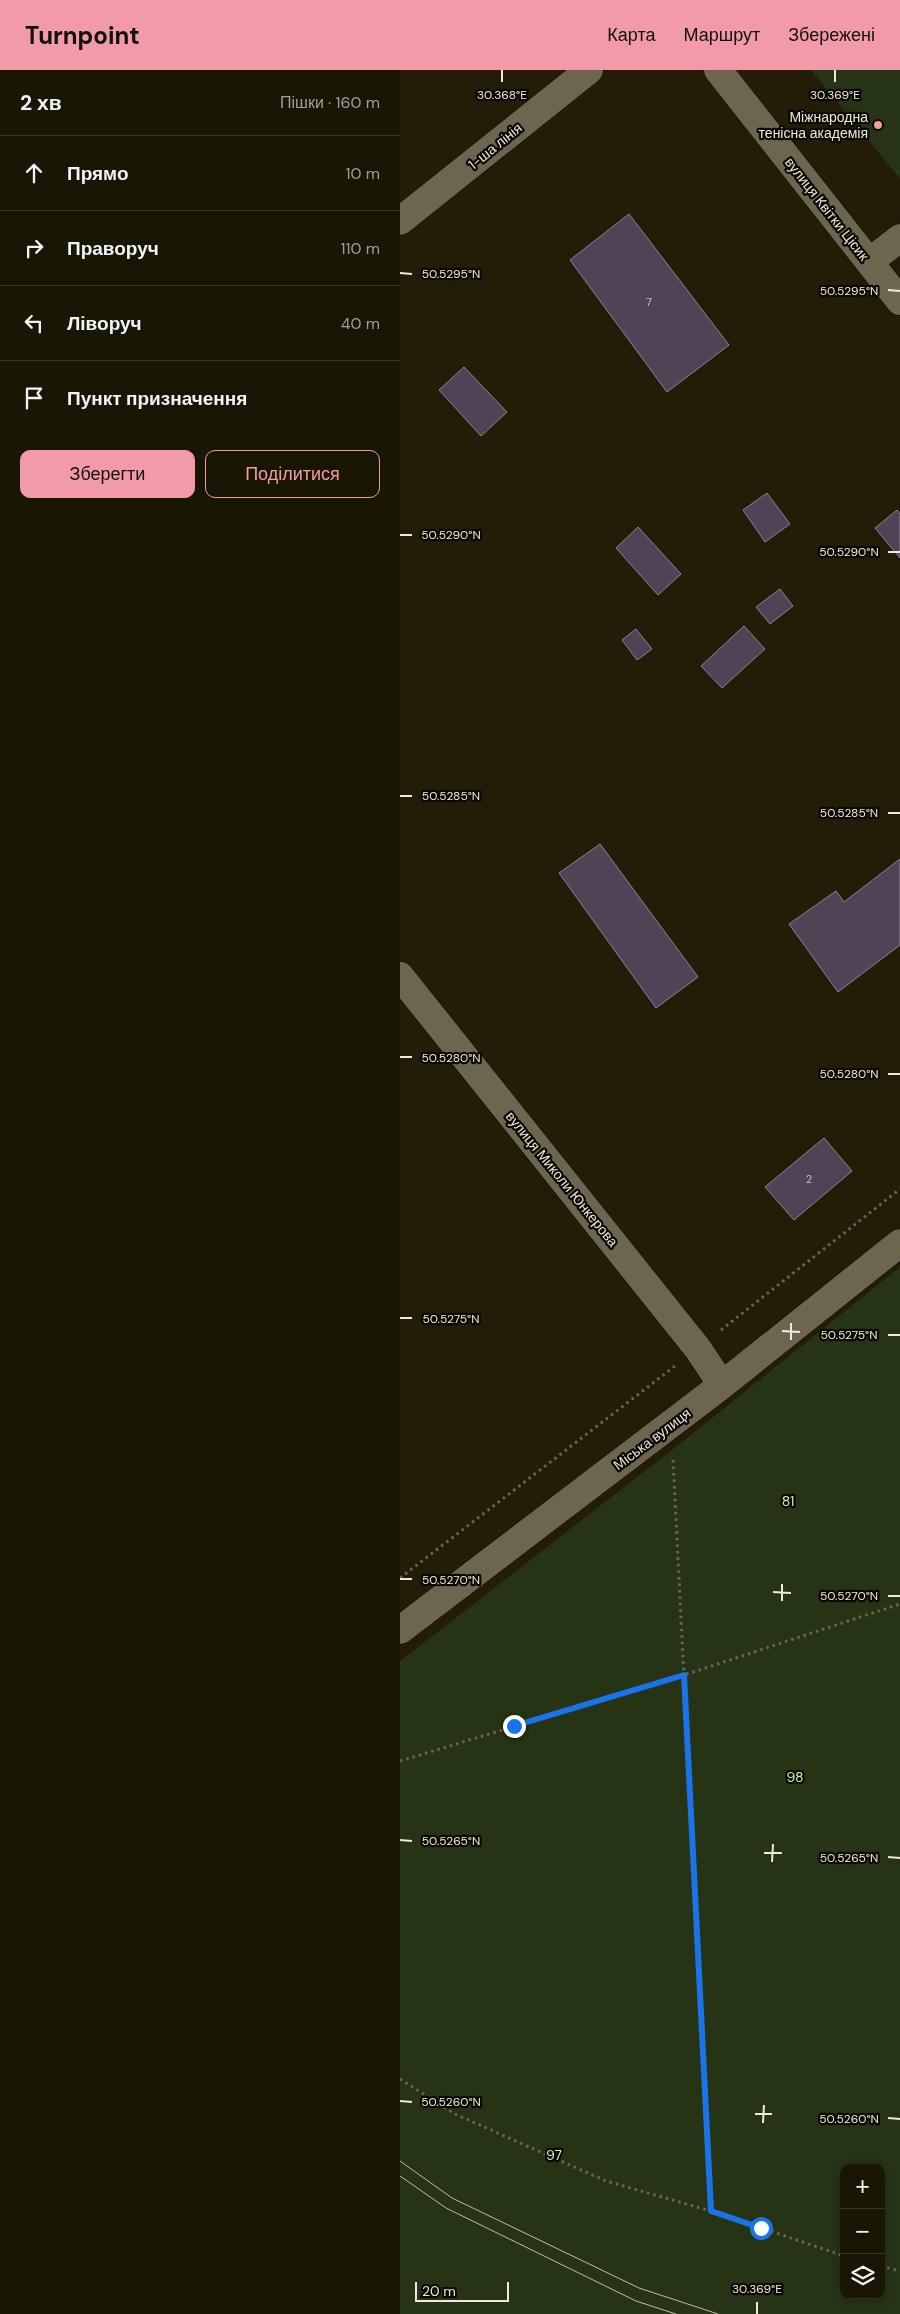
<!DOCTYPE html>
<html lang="uk">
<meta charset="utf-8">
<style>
body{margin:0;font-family:"DM Sans",sans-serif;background:#231f10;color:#f1f3f6}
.controls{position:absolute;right:15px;bottom:15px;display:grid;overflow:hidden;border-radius:10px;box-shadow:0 2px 12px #0003}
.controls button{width:45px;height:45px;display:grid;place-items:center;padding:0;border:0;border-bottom:1px solid #383528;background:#1a1606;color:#f1f3f6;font:25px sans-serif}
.scale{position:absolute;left:15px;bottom:12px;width:94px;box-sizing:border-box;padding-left:5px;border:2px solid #ede9dc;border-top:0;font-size:14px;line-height:18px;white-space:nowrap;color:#ede9dc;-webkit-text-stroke:4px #0a0802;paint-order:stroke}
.stop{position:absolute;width:15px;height:15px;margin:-11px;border:4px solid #1a73e8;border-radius:50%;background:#fff}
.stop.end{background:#1a73e8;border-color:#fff;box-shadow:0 1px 5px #0008}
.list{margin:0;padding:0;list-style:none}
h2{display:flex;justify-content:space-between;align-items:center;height:65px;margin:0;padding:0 20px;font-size:21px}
h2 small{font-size:16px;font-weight:400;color:#9f9f9b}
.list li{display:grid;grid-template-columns:32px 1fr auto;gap:15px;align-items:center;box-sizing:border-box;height:75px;padding:0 20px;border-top:1px solid #383528}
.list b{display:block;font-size:19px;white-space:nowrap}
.list em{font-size:16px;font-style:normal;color:#9f9f9b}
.actions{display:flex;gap:10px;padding:15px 20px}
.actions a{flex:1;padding:11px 0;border:1px solid #f39aa8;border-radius:10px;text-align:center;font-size:18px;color:#f39aa8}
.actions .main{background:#f39aa8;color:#111}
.icon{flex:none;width:28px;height:28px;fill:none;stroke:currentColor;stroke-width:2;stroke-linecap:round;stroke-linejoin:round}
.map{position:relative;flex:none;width:500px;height:2244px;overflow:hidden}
header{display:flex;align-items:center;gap:30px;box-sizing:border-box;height:70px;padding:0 25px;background:#f39aa8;color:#111}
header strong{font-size:24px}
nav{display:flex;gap:28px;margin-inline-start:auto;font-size:18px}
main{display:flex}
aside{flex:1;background:#1a1606}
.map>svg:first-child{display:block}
.green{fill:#263315;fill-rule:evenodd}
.building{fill:#504356;stroke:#908197}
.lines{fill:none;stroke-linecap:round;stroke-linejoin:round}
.minor-casing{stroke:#0c0700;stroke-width:29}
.path{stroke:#6a6552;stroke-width:3;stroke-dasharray:2.5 4;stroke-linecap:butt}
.minor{stroke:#6c664f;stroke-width:28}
.tram{stroke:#bfbbac;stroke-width:1}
.route{stroke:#1a73e8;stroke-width:6}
.ticks{fill:none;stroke:#ede9dc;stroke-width:2}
.poi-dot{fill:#f39aa8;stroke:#0a0802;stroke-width:2}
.labels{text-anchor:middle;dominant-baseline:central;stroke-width:4.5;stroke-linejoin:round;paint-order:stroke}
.number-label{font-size:11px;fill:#c6c0ba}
.poi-label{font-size:14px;fill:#ede9dc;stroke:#0a0802;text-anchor:end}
.street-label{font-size:14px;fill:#ede9dc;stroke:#0a0802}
.park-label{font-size:14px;fill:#d1f1ab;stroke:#0a0802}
.ticks-label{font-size:12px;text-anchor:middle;fill:#ede9dc;stroke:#0a0802;stroke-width:4.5;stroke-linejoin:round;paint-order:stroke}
</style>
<header>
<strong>Turnpoint</strong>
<nav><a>Карта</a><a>Маршрут</a><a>Збережені</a></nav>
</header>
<main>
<aside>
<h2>2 хв<small>Пішки · 160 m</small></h2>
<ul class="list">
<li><svg class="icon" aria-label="ahead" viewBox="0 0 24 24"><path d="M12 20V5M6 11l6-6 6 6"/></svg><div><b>Прямо</b></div><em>10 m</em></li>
<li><svg class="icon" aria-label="right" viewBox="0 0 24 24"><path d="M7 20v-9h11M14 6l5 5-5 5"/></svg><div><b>Праворуч</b></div><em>110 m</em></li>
<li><svg class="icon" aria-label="left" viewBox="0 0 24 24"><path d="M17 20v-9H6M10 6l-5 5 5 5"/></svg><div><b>Ліворуч</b></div><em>40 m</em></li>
<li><svg class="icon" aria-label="arrive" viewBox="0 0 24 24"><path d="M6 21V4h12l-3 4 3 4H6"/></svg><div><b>Пункт призначення</b></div></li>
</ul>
<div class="actions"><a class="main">Зберегти</a><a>Поділитися</a></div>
</aside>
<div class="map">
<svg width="500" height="2244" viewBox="0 0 500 2244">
<rect width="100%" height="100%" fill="#231d08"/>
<path class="green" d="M411,0H500V109Z
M500,1197V2244H0V1591L272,1380ZM444,2098H481V2225H444Z"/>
<path class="building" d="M229,144L329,275L267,322L170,190Z
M64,297L107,342L81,366L39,320Z
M367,423L390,454L365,472L343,440Z
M497,440L500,444V488L475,458Z
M238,457L281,504L258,525L216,478Z
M380,519L393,536L370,554L356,537Z
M344,556L365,579L322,618L301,596Z
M236,559L252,579L237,590L222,570Z
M200,774L298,907L256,938L159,803Z
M500,789V875L438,922L389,854L436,821L444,832Z
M424,1068L452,1101L394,1150L365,1117Z"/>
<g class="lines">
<defs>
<path id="minor" d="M318,0L500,231
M0,151L189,0
M469,192L500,168
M0,906L298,1279L322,1315
M0,1560L322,1315L500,1173"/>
</defs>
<use href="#minor" class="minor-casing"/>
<path class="path" d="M321,1260L500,1119
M273,1390L311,2141
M0,1508L275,1296
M0,1691L284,1605L500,1534
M0,2009L55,2044L206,2111L311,2141L444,2186
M481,2196L500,2201"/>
<use href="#minor" class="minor"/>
<path class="tram" d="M0,2091L52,2128L239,2218L318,2244
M0,2106L46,2138L236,2231L276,2244"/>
</g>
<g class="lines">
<path class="route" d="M114,1656L284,1605L311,2141L361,2158"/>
</g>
<path class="ticks" d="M102,12V0M435,12V0M0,203L12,204M488,220L500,221M0,465H12M488,482H500M0,726H12M488,743H500M0,987H12M488,1004H500M0,1248H12M382,1261L400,1262M488,1265H500M391,1270V1253M0,1509H12M373,1522L391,1523M488,1526H500M382,1531V1514M0,1770L12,1771M364,1783H382M488,1787L500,1788M372,1792L373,1774M0,2031L12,2032M355,2044H372M488,2048L500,2049M363,2053L364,2035M357,2244V2232"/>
<circle class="poi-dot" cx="478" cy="55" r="5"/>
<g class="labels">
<g class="number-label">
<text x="249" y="232">7</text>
<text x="409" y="1109">2</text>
</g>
<g class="poi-label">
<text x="468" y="47">Міжнародна<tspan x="468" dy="16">тенісна академія</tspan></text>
</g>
<g class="street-label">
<text transform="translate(95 76) rotate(-39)">1-ша лінія</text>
<text transform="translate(427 139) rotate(52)">вулиця Квітки Цісик</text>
<text transform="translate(162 1109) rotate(51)">вулиця Миколи Юнкерова</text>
<text transform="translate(252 1369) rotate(-37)">Міська вулиця</text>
</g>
<g class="park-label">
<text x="388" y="1431">81</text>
<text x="395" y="1707">98</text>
<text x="154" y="2085">97</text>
</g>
</g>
<g class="ticks-label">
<text x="102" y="29">30.368°E</text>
<text x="435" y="29">30.369°E</text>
<text x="51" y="208">50.5295°N</text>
<text x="449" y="225">50.5295°N</text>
<text x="51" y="469">50.5290°N</text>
<text x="449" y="486">50.5290°N</text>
<text x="51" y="730">50.5285°N</text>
<text x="449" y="747">50.5285°N</text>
<text x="51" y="992">50.5280°N</text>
<text x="449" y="1008">50.5280°N</text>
<text x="51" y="1253">50.5275°N</text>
<text x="449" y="1269">50.5275°N</text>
<text x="51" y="1514">50.5270°N</text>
<text x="449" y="1530">50.5270°N</text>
<text x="51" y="1775">50.5265°N</text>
<text x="449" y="1792">50.5265°N</text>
<text x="51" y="2036">50.5260°N</text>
<text x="449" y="2053">50.5260°N</text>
<text x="357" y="2223">30.369°E</text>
</g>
</svg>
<div class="controls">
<button>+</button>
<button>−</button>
<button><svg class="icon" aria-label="layers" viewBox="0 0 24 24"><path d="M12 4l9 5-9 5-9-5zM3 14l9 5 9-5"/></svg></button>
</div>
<div class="scale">20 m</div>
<div class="stop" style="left:361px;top:2158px"></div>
<div class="stop end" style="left:114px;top:1656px"></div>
</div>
</main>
